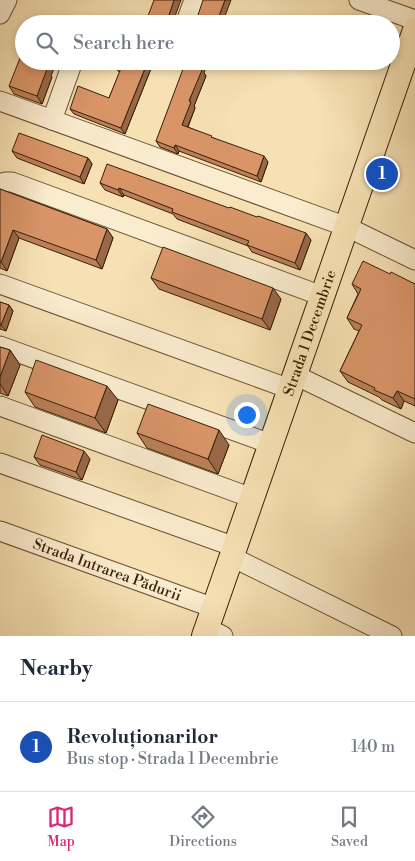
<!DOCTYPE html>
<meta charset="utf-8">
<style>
body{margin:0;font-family:"Libre Bodoni",serif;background:#f6f6f7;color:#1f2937}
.you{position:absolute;left:246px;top:414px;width:18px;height:18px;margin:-12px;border:4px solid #fff;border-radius:50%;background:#1a73e8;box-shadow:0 0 0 8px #1a73e833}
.badge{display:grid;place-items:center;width:32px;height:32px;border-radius:50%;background:#db2777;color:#fff;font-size:16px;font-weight:700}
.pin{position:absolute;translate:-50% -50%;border:2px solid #fff;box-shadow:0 1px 5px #0006}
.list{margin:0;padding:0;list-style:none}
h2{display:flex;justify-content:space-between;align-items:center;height:65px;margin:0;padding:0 20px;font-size:21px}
h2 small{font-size:16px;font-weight:400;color:#747a83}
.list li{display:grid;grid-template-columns:32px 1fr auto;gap:15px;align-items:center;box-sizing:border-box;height:90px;padding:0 20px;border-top:1px solid #e0e1e3}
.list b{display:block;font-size:19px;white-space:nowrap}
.list p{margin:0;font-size:16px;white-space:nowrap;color:#747a83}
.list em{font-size:16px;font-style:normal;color:#747a83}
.icon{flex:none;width:28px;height:28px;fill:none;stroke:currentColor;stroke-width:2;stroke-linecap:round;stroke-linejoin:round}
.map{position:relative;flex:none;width:415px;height:636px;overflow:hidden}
.search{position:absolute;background:#fff;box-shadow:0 2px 8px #0003;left:15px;right:15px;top:15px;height:55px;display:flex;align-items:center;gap:12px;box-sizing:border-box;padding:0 18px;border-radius:28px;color:#747a83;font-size:19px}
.sheet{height:155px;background:#fff}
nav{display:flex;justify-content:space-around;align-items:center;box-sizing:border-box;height:70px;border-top:1px solid #e0e1e3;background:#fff;font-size:14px;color:#747a83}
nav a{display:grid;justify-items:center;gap:2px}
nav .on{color:#db2777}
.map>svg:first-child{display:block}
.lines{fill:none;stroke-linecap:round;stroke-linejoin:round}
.minor-casing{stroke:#685032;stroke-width:21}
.major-casing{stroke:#381f06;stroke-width:26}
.minor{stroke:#faecce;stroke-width:19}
.major{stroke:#f7e1b4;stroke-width:24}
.wall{fill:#bb8059;stroke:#381f06}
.shaded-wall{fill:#986849;stroke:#381f06}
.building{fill:#d99568;stroke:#381f06}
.labels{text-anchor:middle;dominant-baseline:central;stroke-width:4;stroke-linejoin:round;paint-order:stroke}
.street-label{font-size:15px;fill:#381f06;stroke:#faecce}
</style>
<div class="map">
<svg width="415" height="636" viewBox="0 0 415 636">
<rect width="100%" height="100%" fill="#f7e1b4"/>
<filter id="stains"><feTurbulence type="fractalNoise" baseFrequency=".004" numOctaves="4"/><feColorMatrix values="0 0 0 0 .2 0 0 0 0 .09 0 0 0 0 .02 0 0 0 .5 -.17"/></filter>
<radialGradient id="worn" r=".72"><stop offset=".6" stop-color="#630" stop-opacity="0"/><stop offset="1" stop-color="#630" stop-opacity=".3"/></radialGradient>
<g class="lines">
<defs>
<g id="minor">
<path d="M359,0L415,20"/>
<path d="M0,14L7,0"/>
<path d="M187,19L194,0"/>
<path d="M0,101L347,227L415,260"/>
<path d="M52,120L73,61"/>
<path d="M0,184L5,182H12L322,296"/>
<path d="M0,284L290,389"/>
<path d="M0,346L271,444"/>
<path d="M295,375L415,433"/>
<path d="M0,406L252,498"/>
<path d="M0,463L235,547"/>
<path id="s1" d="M0,531L214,608"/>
<path d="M232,557L392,636"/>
<path d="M207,628L223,636"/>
</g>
<g id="major">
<path id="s2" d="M204,636L415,30"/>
</g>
</defs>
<use href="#minor" class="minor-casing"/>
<use href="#major" class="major-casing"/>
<use href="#minor" class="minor"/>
<use href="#major" class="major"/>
</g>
<path class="wall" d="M115,61H154L125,134L74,114L70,109L109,98L120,72L118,71L113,65Z
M204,73L206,76L194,106L195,108L188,127L268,162L261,182L179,151L178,154L160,147L156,141Z
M51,76L52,77L42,104L14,94L9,86Z
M12,151L88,158L92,164L84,184L17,158Z
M100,183L311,240L300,270L252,252L248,246L177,219L173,214L124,195L123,197L105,190Z
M0,189L107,229L113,238L102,269L19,238L7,271L0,268Z
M390,274L415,284V406L404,401L401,409L382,400L379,397L348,382L340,371L359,331L354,329L347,318L358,294L352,284Z
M151,278L281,299L270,330L159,289Z
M0,302L9,305L13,311L6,331L0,329Z
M0,347L10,350L20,365L8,396L0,393Z
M25,392L118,400L106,433L35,407Z
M137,433L229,445L218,474L147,448Z
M34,457L90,459L82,480L40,465Z"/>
<path class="shaded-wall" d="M174,0H181L172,24H166Z
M225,0H231L222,24H216Z
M49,61H57L51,76L52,77L42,104L37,96Z
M148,61H154L125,134L121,128Z
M202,61H208L204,73L206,76L194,106L195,108L186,131L182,125Z
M175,145L179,151L178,154L174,148Z
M264,156L268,162L261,182L257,176Z
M88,158L92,164L84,184L80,177Z
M119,188L124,195L123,197L118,190Z
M107,229L113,238L102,269L96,260Z
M13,230L19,238L7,271L1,262Z
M306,233L311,240L300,270L295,263Z
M273,288L281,299L270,330L262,319Z
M9,305L13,311L6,331L1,325Z
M10,350L20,365L8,396L0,384V377Z
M107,386L118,400L106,433L95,418Z
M397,391L404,401L401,409L393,398Z
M219,430L229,445L218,474L208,459Z
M84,451L90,459L82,480L76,472Z"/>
<path class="building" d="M154,0H174L166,24H145Z
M203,0H225L216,24H195Z
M24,48V61H49L46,69H47L37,96L9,86Z
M115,61H148L121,128L70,109L78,86L109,98L121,68L113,65Z
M186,61H202L199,69L202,70L189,101L191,102L182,125L212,136L211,137L264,156L257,176L175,145L174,148L156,141Z
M19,133L88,158L80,177L12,151Z
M107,164L229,208L230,207L257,217L258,216L306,233L295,263L247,245L249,241L172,212L173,209L119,188L118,190L100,183Z
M0,189L107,229L96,260L13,230L1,262H0Z
M163,247L273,288L262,319L151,278Z
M363,261L390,274L391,272L415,284V399L397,391L393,398L374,390L375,388L340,371L362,325L347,318L361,289L352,284Z
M0,302L9,305L1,325L0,324Z
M0,347L10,350L0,377Z
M36,360L107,386L95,418L25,392Z
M148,404L219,430L208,459L137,433Z
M42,435L84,451L76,472L34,457Z"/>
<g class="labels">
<g class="street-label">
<text stroke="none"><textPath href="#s2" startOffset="321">Strada 1 Decembrie</textPath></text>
<text stroke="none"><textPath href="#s1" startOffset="114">Strada Intrarea Pădurii</textPath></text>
</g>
</g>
<rect width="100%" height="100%" filter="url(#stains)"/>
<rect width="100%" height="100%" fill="url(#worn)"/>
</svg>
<div class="you"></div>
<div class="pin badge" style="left:382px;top:174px;background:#1a4fb4">1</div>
<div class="search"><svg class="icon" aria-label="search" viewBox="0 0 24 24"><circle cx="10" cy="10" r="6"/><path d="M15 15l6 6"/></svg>Search here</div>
</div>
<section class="sheet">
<h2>Nearby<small></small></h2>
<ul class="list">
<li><span class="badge" style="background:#1a4fb4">1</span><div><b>Revoluționarilor</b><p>Bus stop · Strada 1 Decembrie</p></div><em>140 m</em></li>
</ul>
</section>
<nav>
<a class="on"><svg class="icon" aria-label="map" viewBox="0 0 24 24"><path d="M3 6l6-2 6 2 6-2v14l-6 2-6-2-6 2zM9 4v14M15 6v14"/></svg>Map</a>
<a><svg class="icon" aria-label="directions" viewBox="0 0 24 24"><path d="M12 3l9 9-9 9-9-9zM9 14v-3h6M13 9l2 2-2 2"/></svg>Directions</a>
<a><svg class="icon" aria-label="saved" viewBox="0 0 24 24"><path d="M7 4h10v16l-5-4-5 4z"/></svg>Saved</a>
</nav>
